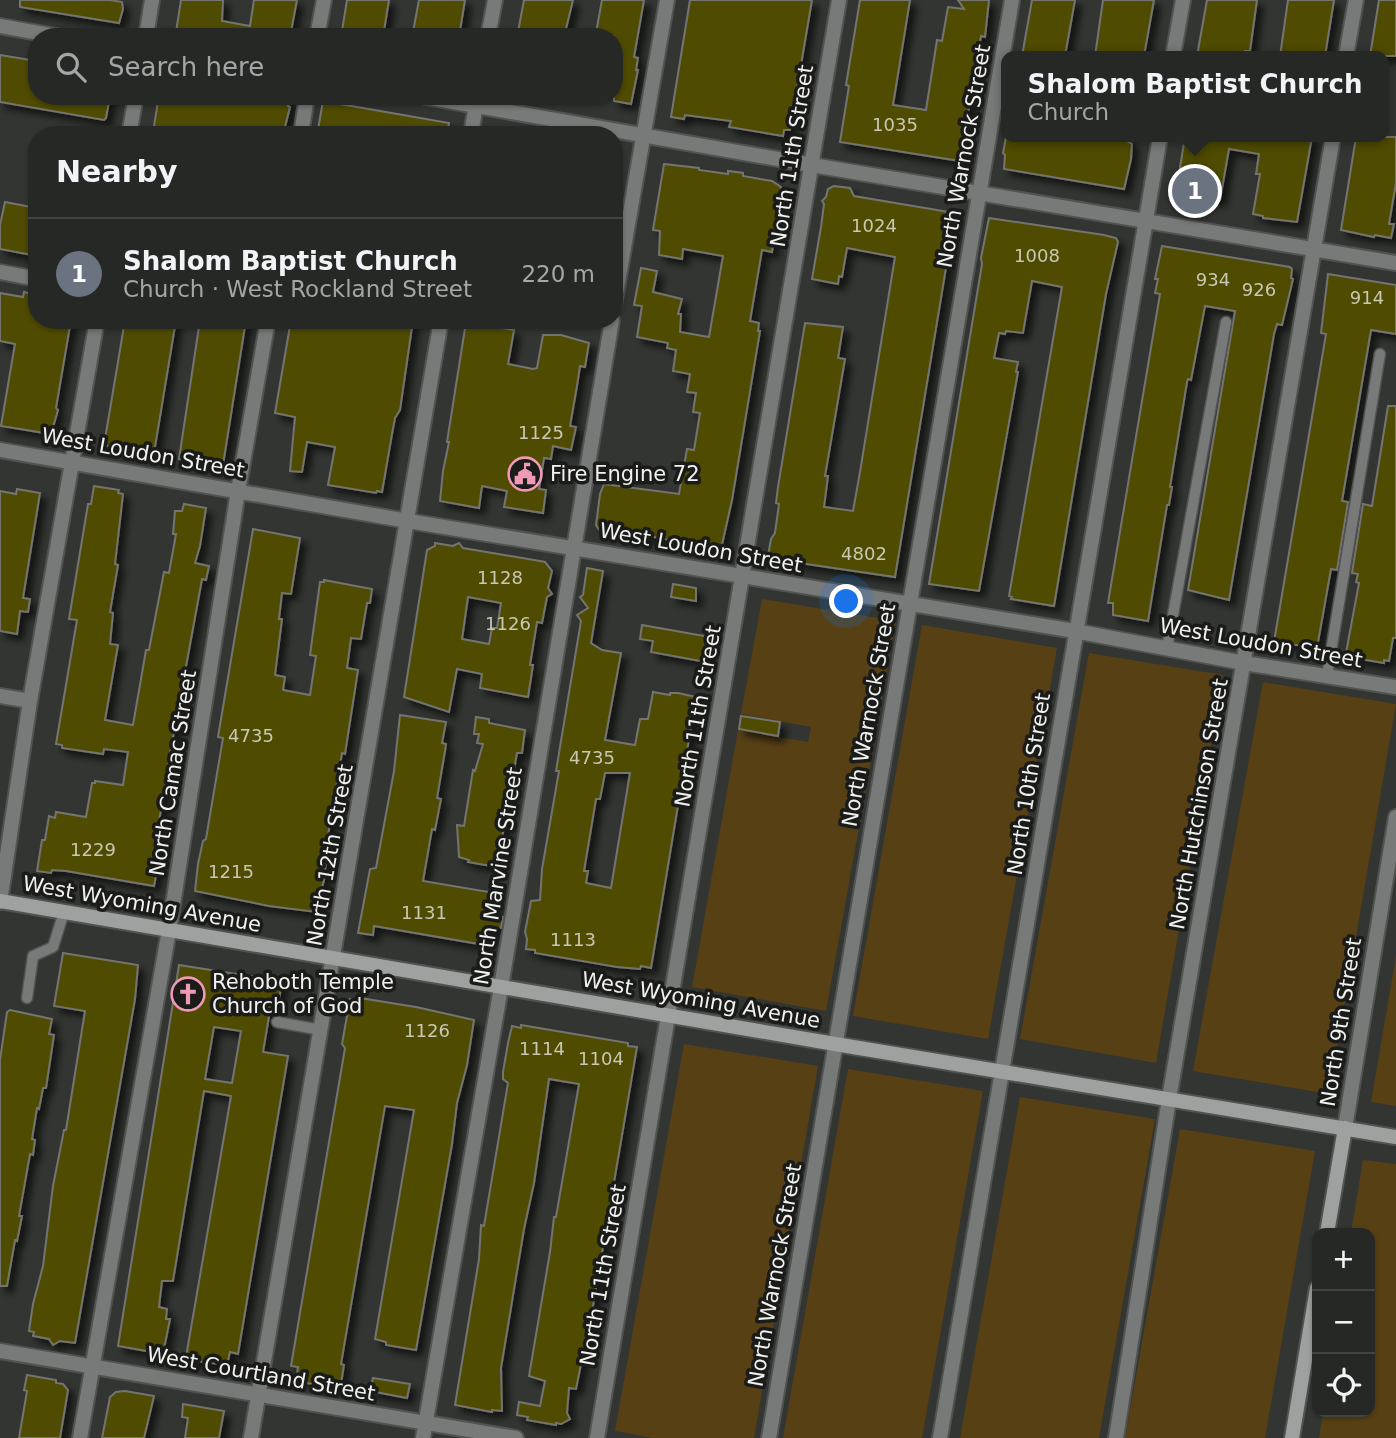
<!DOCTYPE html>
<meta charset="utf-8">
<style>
body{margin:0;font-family:"DejaVu Sans",sans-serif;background:#2e302d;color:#f1f3f6}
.controls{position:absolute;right:21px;bottom:21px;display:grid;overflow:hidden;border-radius:14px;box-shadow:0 2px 5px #0004}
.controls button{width:63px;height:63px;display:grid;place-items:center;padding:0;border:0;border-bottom:2px solid #424442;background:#262825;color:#f1f3f6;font:35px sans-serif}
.you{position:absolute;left:847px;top:602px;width:24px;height:24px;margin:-18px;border:5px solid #fff;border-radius:50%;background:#1a73e8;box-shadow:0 0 0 10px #1a73e833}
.badge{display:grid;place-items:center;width:46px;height:46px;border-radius:50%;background:#95b2f1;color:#fff;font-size:23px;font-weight:700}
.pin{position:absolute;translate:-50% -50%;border:4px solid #fff;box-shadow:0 2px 7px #0006}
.popup{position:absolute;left:1001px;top:51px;width:388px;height:91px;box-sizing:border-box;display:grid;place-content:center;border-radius:14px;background:#262825;filter:drop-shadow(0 2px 5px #0005);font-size:23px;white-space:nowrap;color:#a4a6a7}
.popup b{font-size:26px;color:#f1f3f6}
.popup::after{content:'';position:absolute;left:50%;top:100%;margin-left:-14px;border:14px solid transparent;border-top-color:#262825}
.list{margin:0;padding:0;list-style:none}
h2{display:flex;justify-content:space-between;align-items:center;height:91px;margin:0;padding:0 28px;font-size:30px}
h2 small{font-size:23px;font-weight:400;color:#a4a6a7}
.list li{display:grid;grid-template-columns:46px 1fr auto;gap:21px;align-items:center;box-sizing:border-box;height:112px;padding:0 28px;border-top:2px solid #424442}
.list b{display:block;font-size:26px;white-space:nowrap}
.list p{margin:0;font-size:23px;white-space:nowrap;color:#a4a6a7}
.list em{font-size:23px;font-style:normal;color:#a4a6a7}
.icon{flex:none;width:38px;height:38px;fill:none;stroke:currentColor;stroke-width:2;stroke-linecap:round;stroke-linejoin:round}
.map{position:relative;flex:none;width:1396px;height:1438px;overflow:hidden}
.search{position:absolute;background:#262825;box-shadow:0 2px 5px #0004;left:28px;top:28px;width:595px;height:77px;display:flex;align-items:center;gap:18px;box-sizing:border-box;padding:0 24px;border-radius:28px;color:#a4a6a7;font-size:26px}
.panel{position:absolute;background:#262825;box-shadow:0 2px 5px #0004;left:28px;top:126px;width:595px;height:203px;border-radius:28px}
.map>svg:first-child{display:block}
.green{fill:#584015}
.building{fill:#504c00;stroke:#747470;stroke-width:2;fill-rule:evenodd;filter:url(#shadow)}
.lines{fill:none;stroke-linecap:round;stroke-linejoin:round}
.lane-casing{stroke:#50534f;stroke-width:13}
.street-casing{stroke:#50534f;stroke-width:18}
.secondary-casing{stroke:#50534f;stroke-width:18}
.lane{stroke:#787a79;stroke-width:10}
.street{stroke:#787a79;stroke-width:14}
.secondary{stroke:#9ea19f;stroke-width:14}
.labels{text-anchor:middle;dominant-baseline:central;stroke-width:7;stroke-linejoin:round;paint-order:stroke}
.number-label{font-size:18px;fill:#c8c8b3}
.street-label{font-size:21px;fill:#f0f2ef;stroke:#1b1c1a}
.poi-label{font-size:21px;fill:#f0f2ef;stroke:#1b1c1a;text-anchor:start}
</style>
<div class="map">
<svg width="1396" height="1438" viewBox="0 0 1396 1438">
<defs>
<filter id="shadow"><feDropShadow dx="6" dy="6" stdDeviation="3.5" flood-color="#0009"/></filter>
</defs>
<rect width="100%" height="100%" fill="#323531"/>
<path class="green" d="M762,599L896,621L826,1011L692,987L738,730L808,742L811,727L741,714Z
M922,625L1057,648L988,1039L853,1016Z
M1089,653L1223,675L1156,1063L1020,1039Z
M1263,682L1396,704L1329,1094L1193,1071Z
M1396,956V1106L1371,1102Z
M684,1044L818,1066L754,1438H653L615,1431Z
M848,1069L983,1091L922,1438H783Z
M1020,1097L1155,1119L1099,1438H960Z
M1180,1129L1315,1151L1265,1438H1125Z
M1363,1160L1396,1164V1438H1319L1323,1412H1370V1233H1351Z"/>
<path class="building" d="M20,0H110L122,2L123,9L119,23L20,7Z
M181,0H223L222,21L250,26L254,0H297L290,37H205L176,32Z
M347,0H389L383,37H341Z
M419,0H465L459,37H424L425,34L413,32Z
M524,0H573L564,37H517Z
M602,0H644L634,57L638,58L636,70H638L631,104L614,101V36L596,33Z
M690,0H812L790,130H784L783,136L729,127L731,121L685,115L684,119L671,117Z
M860,0H910L893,105L926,110L937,40L942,41L948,7L964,9L958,0H989L985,37L981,36L960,161L840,142L849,86L846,85Z
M1032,0H1075L1065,56H1022Z
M1103,0H1154L1144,56H1095Z
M1207,0H1257L1250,51H1245L1244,56H1197Z
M1288,0H1334L1325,56H1280Z
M1379,0H1396V56H1370Z
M0,55L37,61V96H110L106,118L104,120L0,102Z
M159,96H289L288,106L290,107L283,135H169L153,132Z
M323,101L449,123L447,135H317Z
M1006,137H1128L1127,141L1132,144L1131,159L1124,189L1004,169L1005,155L1003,153Z
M1185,137H1312L1297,222L1263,218V216L1253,214L1260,174H1256L1259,154L1229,149L1220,200L1205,197L1204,202L1191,200L1192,195L1176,192Z
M1356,137H1396V183L1389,224H1394L1391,238L1375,235L1374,237L1341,230Z
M664,164L699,168V170L728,174V171L743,173V176L772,181L781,187L772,252L762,250L750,321L759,323L758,331H760L732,500L721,549L654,537L600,531L596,525L600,494L604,484L679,494L687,449L694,450L700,413L693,412L696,393L687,392L690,374L673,371L676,350L667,348L668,343L637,337L642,306L634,305L641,268L657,271L653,292L682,299L678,314H681L680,332L709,337L723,256L683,249L682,259L659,255L660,231L653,230Z
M834,186L850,188L854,196L955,213L895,577L786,561L768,556L771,539L775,533L779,504L776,503L778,487L805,323L843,327L838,358L845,359L825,476H828L824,507L853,511L860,472L895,257L847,248L842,277L839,276L838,284L812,279L821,227L824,204L822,201L826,197L828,189Z
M5,202L37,208V256L0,249V225Z
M989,218L1104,235L1116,238L1118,242L1106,294L1054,606L1011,599L1012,597L1009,596L1062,287L1032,281L1023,333L1006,331L1005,334L999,333L994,358L1018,362L1016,372H1018L979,591L929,584L982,264L981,258Z
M1162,246L1290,267L1292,269L1291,278L1293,279L1282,325L1277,324L1274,334L1229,600L1188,590L1235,311L1205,306L1191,380L1188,379L1187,382L1170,487H1172L1169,505H1167L1148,621L1113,615V603H1108L1160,294L1155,293L1158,279H1155Z
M1328,274L1396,285V334L1371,330L1342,501L1348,502L1337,570L1331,569L1317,648L1274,642L1326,334L1321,333Z
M24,292L37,295V320H71L56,408L58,410L51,434L1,426L15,344L0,341V293L23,297Z
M125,320H176L154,453L151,455L104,445Z
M200,320H246L223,465L179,459Z
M291,320H413L400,410L395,418L392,434L382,492L377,491L376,493L328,485L335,447L307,442L302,472L290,471L295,417L275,413Z
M466,322L514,330L508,364L533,369L537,368L543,335H561L589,343L585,367L580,366L577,386L570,426L576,427L571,450L553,446L551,459L544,458L539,489L546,490L543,513L504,507L507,491L482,486L479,508L440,501L443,471L449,442H447Z
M1388,406H1396V638H1393L1389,661L1384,660V663L1348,657V654L1346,653L1359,583L1356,582L1358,574L1352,573L1363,504L1372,506Z
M94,486L119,490L118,493L123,494L115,564L118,565L110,612L113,613L110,644L118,645L105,720L133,725L146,650H149L164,572L169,573L176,534H173L175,511H182L184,504L206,508L200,546L195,563L209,566L206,580L202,579L170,754L157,834L162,835L161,839L163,840L154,886L66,871L52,870L51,873L37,871L42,840H45L49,816L55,818L56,812L86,817L92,783H95V781L123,785L128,752L104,749L103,754L62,748V745L56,744L77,620L69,619L88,504H91Z
M17,489L40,493L23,598L30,599L28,612L20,611L17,634L0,631V491L16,494Z
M253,529L300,538L291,594L282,593L279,619H282L275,675L285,677L283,690L310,695L316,656L310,655L320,582H324V580L372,589L370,603H367L361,639L351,638L347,668L358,670L345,754L342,753L324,859L326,862L324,880L316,912L269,906L195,891L198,864L203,841L206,839L223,738L218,737Z
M435,543L453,546L459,543L463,548L540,561L545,562L552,571L548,588L552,594L547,597L542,623L537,622L530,665H533L528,697L480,688L482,674L457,669L449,712L404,697L427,550L435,546ZM468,597L501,603L497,628H492L489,644L462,639Z
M587,568L603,571L591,643L602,650L621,653L605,740L635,745L640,719H648L653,692L670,695V693H678L696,697L651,968L641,966L640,969L617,967L535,953V950L526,949L527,939L525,932L531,901L540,900L542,869L559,771H556L581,621L577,615L588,608L580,597L583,595ZM605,773H630L611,888L586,883L588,871H584L596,799H600Z
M673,584L696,588V601L671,597Z
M642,625L710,637L706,662L651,652L653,641L640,639Z
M400,715L446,722L442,743L446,744L445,751L437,798L441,799L435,830L432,829L423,881L495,893L493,915L503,917L501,928L491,927L488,942L480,941L479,944L374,926L373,935L358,933L370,869L376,868L394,771Z
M741,716L780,722L778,736L739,729Z
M476,717L489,719V723L525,730L522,753H517L497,867L468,862L469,860L459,857L457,825L464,826L473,770L475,771L483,744L477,743L479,734H474Z
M63,953L138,965L135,999L75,1343L60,1341L53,1345L49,1339L33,1336L34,1332L29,1331L33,1304L43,1266L53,1186L64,1130H66L85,1011L54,1006Z
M179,965L282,981L279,1000L272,999L263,1052L288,1056L238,1354L230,1352L227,1365L187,1360L186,1357L231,1096L204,1091L173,1281H162L159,1307L167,1309L166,1319H170L163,1354L118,1346ZM214,1027L241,1031L232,1083L205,1079Z
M360,998L416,1007L474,1020L467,1065L457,1103L452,1144L416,1350L386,1345V1342L375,1339L414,1110L385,1106L341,1364L344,1365L341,1384L337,1383L336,1388L306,1383V1381L297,1374L298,1367L291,1366L345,1048L342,1044L350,999L359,1001Z
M10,1010L52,1019L49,1034L54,1035L46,1088H43L39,1109L37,1108L32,1139L35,1140L33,1155L30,1154L19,1216H22L17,1241L15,1240L7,1286H0V1060L7,1012Z
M521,1025L628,1043V1046L637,1047L584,1359H582L576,1389L569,1388L567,1413L570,1419L561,1424L556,1423V1425L527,1420L528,1417L517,1415L519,1402L540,1406L545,1381L529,1376L550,1252L554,1217H556L579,1084L549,1079L534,1183L524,1229L501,1368L502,1411L492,1410V1412L455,1405L479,1259L481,1225L484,1226L508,1083L503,1079V1072L508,1043L512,1026L521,1028Z
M27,1375L56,1380V1383L63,1384L68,1390L60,1438H19L27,1391L24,1390Z
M373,1378L410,1384L407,1398L370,1391Z
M125,1391L154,1396L144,1438H102L110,1397L116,1392Z
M183,1404L224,1411L219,1438H185L188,1418L182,1417Z"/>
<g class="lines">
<defs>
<path id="lane" d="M1167,648L1226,322
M1327,676L1380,354
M27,998L33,956L53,947L64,912
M277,1022L321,1030"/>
<path id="street" d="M0,26L61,37
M146,37L152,0
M317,37L324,0
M488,37L495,0
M1173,56L1183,0
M1346,56L1356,0
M420,96L812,165L1396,263
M129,135L136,96
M301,135L307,96
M471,135L477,98
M0,272L37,279
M614,305L667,0
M0,450L408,521L1075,631L1244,663L1396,687
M0,696L30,701
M0,902L30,701L97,320
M1345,1128L1396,817
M0,1351L516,1438
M80,1438L169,930L238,491L268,320
M251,1438L441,320
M423,1438L501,987L612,320
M597,1438L839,0
M769,1438L1012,0
M940,1438L1160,137
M1116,1438L1169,1099L1333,137"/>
<path id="secondary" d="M0,901L835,1044L1396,1137
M1327,1233L1345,1128
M1292,1438L1317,1288"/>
</defs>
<use href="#lane" class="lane-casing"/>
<use href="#street" class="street-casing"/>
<use href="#secondary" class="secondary-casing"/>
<use href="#lane" class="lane"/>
<use href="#street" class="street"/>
<use href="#secondary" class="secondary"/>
</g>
<defs>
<symbol id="civic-ring" viewBox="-11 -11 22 22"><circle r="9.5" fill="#1b1c1a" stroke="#f09ab7" stroke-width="1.5"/><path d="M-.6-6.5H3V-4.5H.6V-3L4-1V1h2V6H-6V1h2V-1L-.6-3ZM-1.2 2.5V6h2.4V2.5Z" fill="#f09ab7"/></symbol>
<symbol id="church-ring" viewBox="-11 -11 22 22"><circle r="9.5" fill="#1b1c1a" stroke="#f09ab7" stroke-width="1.5"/><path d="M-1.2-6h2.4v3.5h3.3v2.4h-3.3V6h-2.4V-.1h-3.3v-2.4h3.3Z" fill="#f09ab7"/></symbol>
</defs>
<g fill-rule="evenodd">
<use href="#civic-ring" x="506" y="455" width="38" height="38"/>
<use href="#church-ring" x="169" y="975" width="38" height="38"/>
</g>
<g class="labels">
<g class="number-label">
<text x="895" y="124">1035</text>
<text x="874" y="225">1024</text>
<text x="1037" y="255">1008</text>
<text x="1213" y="279">934</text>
<text x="1259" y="289">926</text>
<text x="1367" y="297">914</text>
<text x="541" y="432">1125</text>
<text x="864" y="553">4802</text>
<text x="500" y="577">1128</text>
<text x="508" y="623">1126</text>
<text x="251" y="735">4735</text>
<text x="592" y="757">4735</text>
<text x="93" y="849">1229</text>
<text x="231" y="871">1215</text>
<text x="424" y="912">1131</text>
<text x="573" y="939">1113</text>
<text x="427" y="1030">1126</text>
<text x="542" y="1048">1114</text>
<text x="601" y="1058">1104</text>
</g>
<g class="street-label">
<text transform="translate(792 156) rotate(-81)">North 11th Street</text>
<text transform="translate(964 156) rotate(-80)">North Warnock Street</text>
<text transform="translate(143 453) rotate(10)">West Loudon Street</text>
<text transform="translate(701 548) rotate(10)">West Loudon Street</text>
<text transform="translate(1261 643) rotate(10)">West Loudon Street</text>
<text transform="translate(869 715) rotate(-80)">North Warnock Street</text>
<text transform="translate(698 716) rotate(-80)">North 11th Street</text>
<text transform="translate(173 773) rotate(-81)">North Camac Street</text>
<text transform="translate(1029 784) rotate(-81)">North 10th Street</text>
<text transform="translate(1199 804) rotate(-80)">North Hutchinson Street</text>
<text transform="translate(330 855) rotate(-80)">North 12th Street</text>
<text transform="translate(498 876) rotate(-81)">North Marvine Street</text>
<text transform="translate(142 904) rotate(10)">West Wyoming Avenue</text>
<text transform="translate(701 1000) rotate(10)">West Wyoming Avenue</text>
<text transform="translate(1341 1022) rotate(-81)">North 9th Street</text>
<text transform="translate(603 1275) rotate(-80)">North 11th Street</text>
<text transform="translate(775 1275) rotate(-80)">North Warnock Street</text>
<text transform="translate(261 1374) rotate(10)">West Courtland Street</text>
</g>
<g class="poi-label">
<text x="550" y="474">Fire Engine 72</text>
<text x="212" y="982">Rehoboth Temple<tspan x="212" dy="24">Church of God</tspan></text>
</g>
</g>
</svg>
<div class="controls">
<button>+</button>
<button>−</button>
<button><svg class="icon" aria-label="locate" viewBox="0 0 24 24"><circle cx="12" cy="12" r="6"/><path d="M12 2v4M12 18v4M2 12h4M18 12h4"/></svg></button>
</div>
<div class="you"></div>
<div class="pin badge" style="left:1195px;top:191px;background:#6b7280">1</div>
<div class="popup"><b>Shalom Baptist Church</b>Church</div>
<div class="search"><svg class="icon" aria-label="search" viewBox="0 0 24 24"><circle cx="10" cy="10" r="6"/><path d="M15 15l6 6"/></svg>Search here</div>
<section class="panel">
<h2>Nearby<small></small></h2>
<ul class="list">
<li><span class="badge" style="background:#6b7280">1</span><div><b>Shalom Baptist Church</b><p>Church · West Rockland Street</p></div><em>220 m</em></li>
</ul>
</section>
</div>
